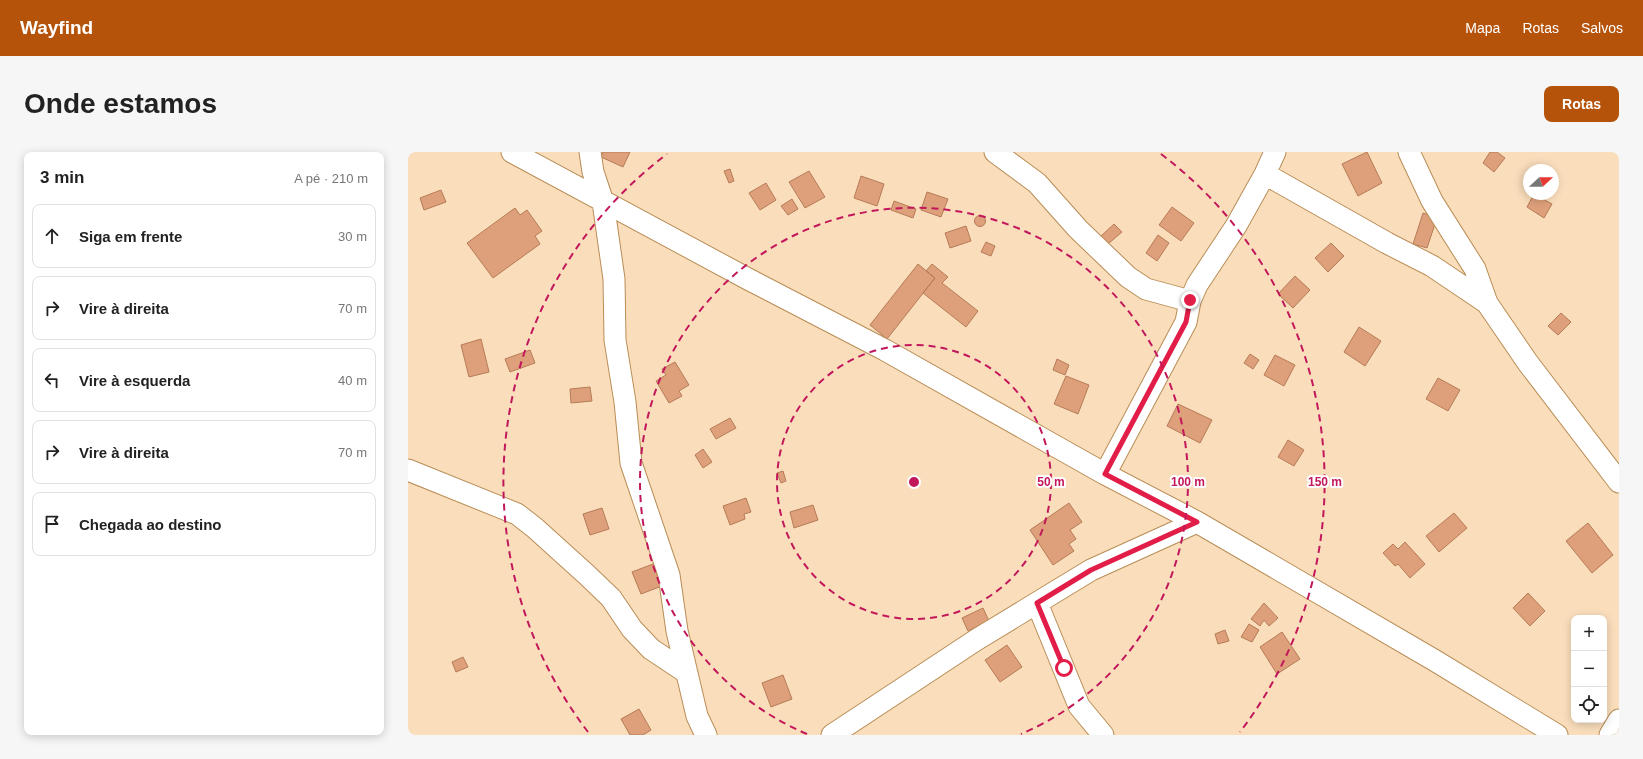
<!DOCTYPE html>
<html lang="pt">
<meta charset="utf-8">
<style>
body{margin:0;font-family:Helvetica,sans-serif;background:#f6f6f6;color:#222}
.controls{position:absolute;right:12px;bottom:12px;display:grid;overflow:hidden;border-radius:8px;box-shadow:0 2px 10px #0003}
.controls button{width:36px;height:36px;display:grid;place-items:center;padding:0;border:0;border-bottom:1px solid #e0e0e0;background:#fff;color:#222;font:20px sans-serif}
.compass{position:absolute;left:1115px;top:12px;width:36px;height:36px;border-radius:50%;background:#fff;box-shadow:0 2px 10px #0003;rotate:69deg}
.stop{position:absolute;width:12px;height:12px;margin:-9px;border:3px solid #e11d48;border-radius:50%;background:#fff}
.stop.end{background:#e11d48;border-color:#fff;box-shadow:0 1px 4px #0008}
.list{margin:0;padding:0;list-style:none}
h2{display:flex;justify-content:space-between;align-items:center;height:52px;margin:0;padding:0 16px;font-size:17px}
h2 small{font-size:13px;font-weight:400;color:#767676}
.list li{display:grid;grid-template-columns:26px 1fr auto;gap:12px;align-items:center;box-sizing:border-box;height:64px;margin:0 8px 8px;padding:0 8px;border:1px solid #e0e0e0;border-radius:8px}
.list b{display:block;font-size:15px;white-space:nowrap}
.list em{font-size:13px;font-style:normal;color:#767676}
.icon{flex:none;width:22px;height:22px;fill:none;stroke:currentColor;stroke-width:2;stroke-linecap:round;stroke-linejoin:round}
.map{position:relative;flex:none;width:1211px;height:583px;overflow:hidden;border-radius:8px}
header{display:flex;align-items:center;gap:24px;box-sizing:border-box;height:56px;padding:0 20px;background:#b45309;color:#fff}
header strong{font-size:19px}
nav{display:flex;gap:22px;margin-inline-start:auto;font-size:14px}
.intro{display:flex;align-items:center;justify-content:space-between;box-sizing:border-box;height:96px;padding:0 24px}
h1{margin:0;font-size:28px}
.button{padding:10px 18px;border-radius:8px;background:#b45309;color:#fff;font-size:14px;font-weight:700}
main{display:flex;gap:24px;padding:0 24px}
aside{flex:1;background:#fff;border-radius:8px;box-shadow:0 2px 10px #0003}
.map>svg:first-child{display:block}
.building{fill:#dea07b;stroke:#b67b57}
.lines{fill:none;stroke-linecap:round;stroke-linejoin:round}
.minor-casing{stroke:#b98d56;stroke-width:23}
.minor{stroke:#fff;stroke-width:21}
.route{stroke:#e11d48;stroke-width:5}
.ring{fill:none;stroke:#c2185b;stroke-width:2;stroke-dasharray:7 5}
.centre{fill:#c2185b;stroke:#fff;stroke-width:2}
.ring-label{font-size:12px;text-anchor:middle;font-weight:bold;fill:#c2185b;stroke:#fff;stroke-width:4;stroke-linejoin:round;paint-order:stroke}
</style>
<header>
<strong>Wayfind</strong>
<nav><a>Mapa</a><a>Rotas</a><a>Salvos</a></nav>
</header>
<div class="intro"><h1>Onde estamos</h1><a class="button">Rotas</a></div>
<main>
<aside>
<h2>3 min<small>A pé · 210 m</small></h2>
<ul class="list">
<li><svg class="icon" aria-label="ahead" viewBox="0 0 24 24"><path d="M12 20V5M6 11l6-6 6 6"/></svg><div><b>Siga em frente</b></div><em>30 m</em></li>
<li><svg class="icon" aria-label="right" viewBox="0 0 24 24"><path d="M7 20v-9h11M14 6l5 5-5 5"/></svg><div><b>Vire à direita</b></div><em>70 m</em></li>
<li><svg class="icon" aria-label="left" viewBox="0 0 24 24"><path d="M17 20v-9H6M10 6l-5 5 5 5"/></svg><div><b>Vire à esquerda</b></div><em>40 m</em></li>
<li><svg class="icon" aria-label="right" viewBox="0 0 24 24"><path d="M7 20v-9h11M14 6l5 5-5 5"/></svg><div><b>Vire à direita</b></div><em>70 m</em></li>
<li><svg class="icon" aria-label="arrive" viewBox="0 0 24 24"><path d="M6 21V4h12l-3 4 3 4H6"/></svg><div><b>Chegada ao destino</b></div></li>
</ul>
</aside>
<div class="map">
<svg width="1211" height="583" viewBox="0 0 1211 583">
<rect width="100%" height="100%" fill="#fadebc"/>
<path class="building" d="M195,0H222L215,15L193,5Z
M959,0L974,31L950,44L934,12Z
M1082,0H1089L1097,6L1086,20L1075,11Z
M322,17L326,29L321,31L316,19Z
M401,19L417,45L397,56L381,30Z
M453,24L476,32L469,54L446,46Z
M358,31L368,48L352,58L341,41Z
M33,38L38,50L16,58L12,46Z
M519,40L540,47L533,65L513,58Z
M1126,42L1144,52L1136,66L1119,55Z
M384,47L390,57L380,63L373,54Z
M486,49L508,57L505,66L483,58Z
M764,55L786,71L773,89L751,73Z
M107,56L112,63L119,58L134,79L127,84L132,92L85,126L59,91Z
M1015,61L1029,66L1019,96L1005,92Z
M566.5 69a5.5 5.5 0 1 1 11 0a5.5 5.5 0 1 1-11 0Z
M706,72L714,80L700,92L693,84Z
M558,74L563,89L542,96L537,81Z
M750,83L761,91L749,109L738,101Z
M578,90L587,94L583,104L573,100Z
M923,91L936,104L920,120L907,106Z
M510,112L527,126L479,187L462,173Z
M524,112L540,125L534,131L570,159L558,175L515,141L527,126L518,119Z
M887,124L902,138L885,156L870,142Z
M1153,161L1163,170L1150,183L1140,174Z
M951,175L973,189L957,214L936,200Z
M73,187L81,220L61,225L53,193Z
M122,198L127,211L102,220L97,207Z
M842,202L851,208L845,217L836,211Z
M867,203L887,213L876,234L856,223Z
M649,207L661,213L657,223L645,218Z
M267,210L281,233L271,239L274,244L261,251L248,229L258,223L254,217Z
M658,224L681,233L670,262L646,252Z
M1030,226L1052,238L1040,259L1018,247Z
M182,235L184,249L163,251L162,237Z
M770,252L804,268L792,291L759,274Z
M322,266L328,276L308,287L302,277Z
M880,288L896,298L886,314L870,305Z
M295,297L304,310L295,316L287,303Z
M375,319L378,329L373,331L369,321Z
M338,346L343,360L336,362L337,367L322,373L315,354Z
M661,351L674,370L662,378L668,387L661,392L666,399L645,413L622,378Z
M405,353L410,368L386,376L382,360Z
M194,356L201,377L182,383L175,362Z
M1046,361L1059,376L1031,400L1018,384Z
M1180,371L1205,403L1184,421L1158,389Z
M997,390L1017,412L1002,426L990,412L987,414L975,401L985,392L990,397Z
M245,412L254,434L233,442L224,420Z
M1120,441L1137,459L1122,474L1105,456Z
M856,451L870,466L861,474L856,468L852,474L843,467Z
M575,456L581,469L560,479L554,466Z
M841,472L851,478L844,490L833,485Z
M817,478L821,489L810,492L807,482Z
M874,480L892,507L869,522L852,495Z
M599,493L614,515L592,530L577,508Z
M55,505L60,515L48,520L44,510Z
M375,523L384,547L363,555L354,531Z
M231,557L243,578L235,583H222L213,567Z"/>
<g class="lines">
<defs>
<path id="minor" d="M104,0L340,127L477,198L697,322L789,370L1026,508L1149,583
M182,0L185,20L195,50L206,127L207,188L217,250L223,311L261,423L269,479L289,564L298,583
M587,0L629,31L670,77L720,125L738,137L782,149
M1001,0L1024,49L1067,117L1079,151L1120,211L1211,330
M857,22L979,91L1024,114L1079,151
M0,318L109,362L127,376L179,423L203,446L224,477L243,497L279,521
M697,322L778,170L782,149L789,133L828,74L857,22L867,0
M629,451L671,554L695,583
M424,583L568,488L683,418L789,370
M1202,583L1211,568"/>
</defs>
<use href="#minor" class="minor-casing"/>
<use href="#minor" class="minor"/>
</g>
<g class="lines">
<path class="route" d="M656,516L629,451L683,418L789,370L697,322L778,170L782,148"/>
</g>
<g class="ring">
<circle cx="506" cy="330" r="137"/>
<path d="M399 582A274 274 0 1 1 613 582"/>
<path d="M180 580A411 411 0 0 1 259 2M753 2A411 411 0 0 1 832 580"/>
</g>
<circle cx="506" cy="330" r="6" class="centre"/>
<g class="ring-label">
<text x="643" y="334">50 m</text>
<text x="780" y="334">100 m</text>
<text x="917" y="334">150 m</text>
</g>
</svg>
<div class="controls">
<button>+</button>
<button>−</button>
<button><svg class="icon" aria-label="locate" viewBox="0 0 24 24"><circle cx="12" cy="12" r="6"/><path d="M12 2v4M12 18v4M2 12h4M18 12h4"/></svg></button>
</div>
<svg class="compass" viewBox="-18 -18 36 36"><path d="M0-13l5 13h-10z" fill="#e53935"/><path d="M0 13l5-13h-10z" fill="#767676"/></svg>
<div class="stop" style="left:656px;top:516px"></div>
<div class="stop end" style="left:782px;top:148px"></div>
</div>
</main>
